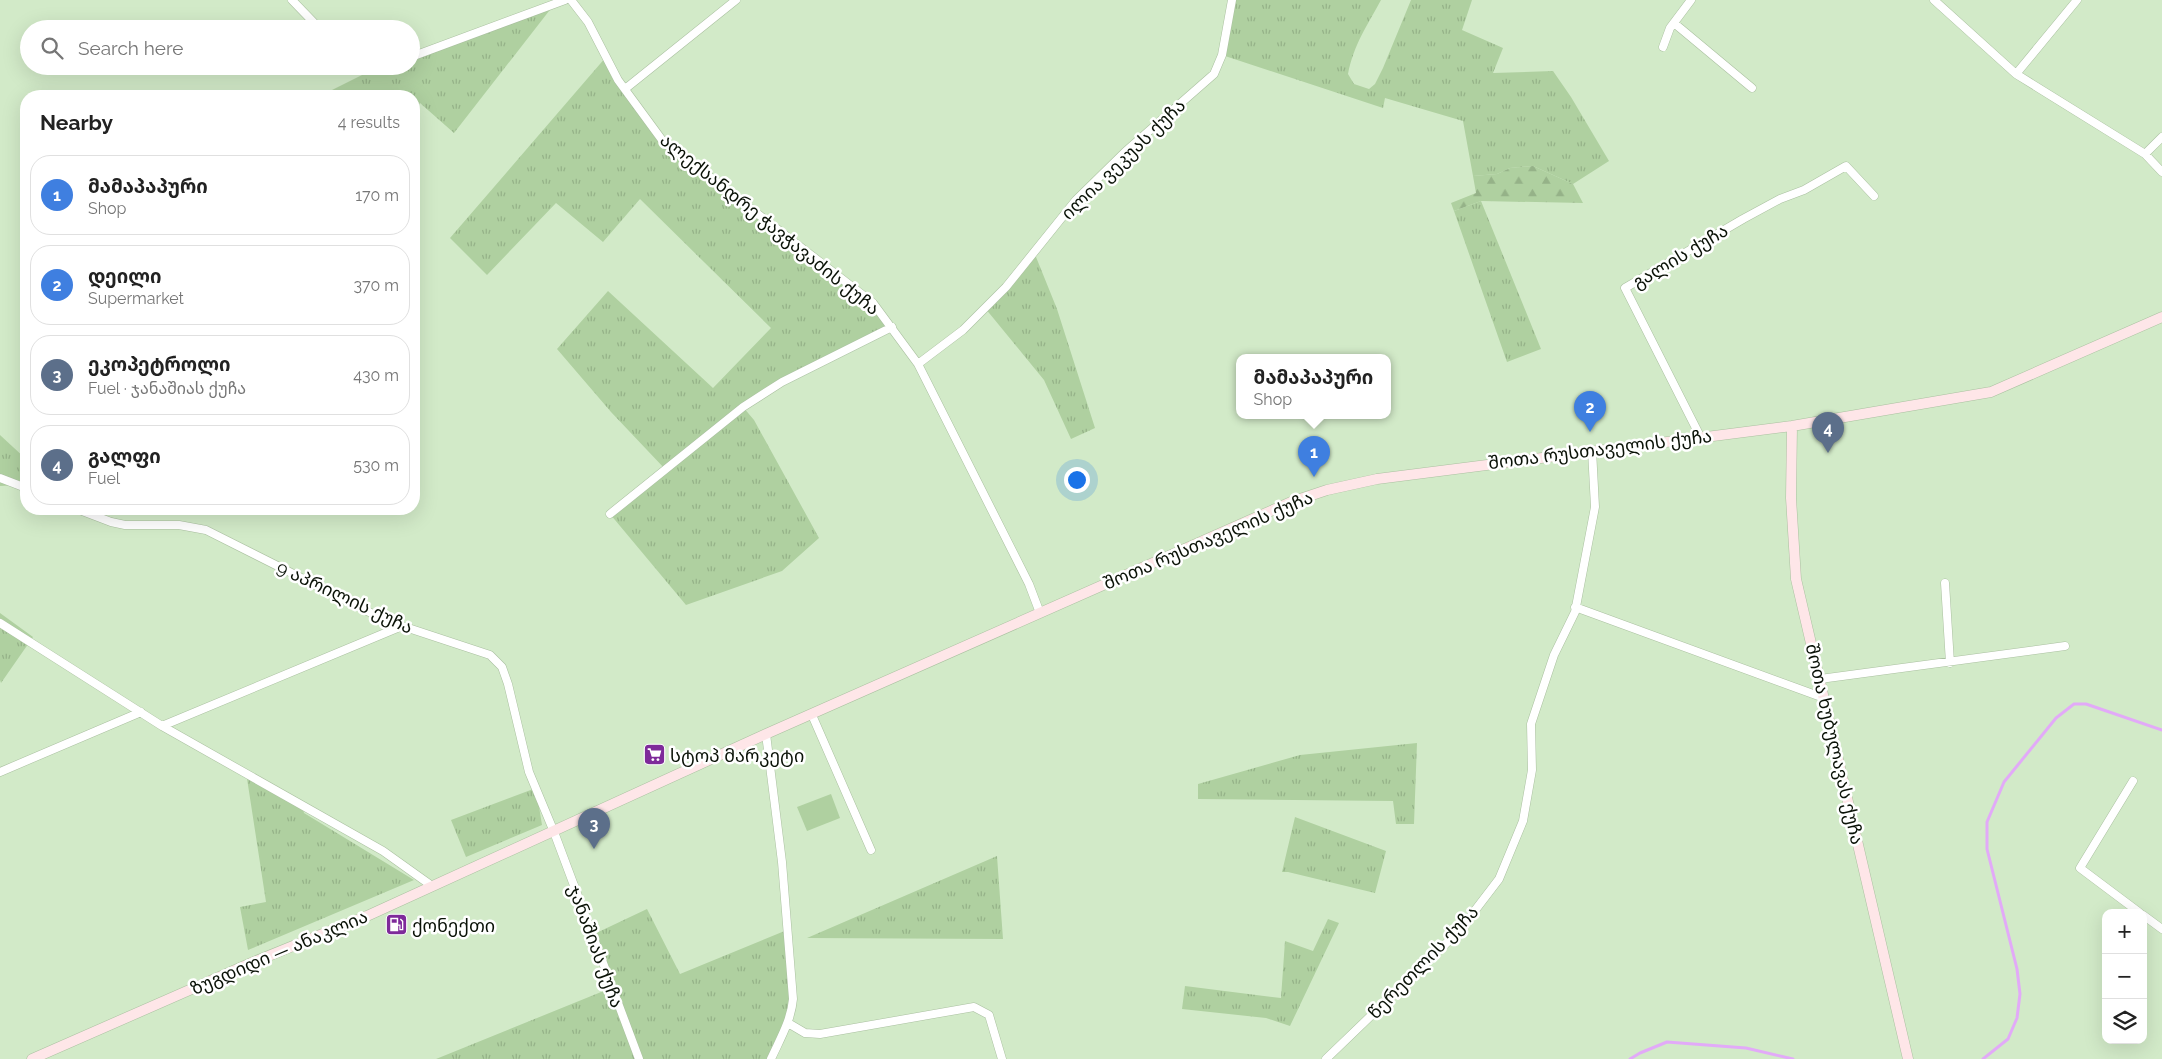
<!DOCTYPE html>
<meta charset="utf-8">
<style>
body{margin:0;font-family:Raleway,"Noto Sans Georgian",sans-serif;background:#f2f2f2;color:#222}
.controls{position:absolute;right:15px;bottom:15px;display:grid;overflow:hidden;border-radius:10px;box-shadow:0 5px 20px #0002}
.controls button{width:45px;height:45px;display:grid;place-items:center;padding:0;border:0;border-bottom:1px solid #e0e0e0;background:#fff;color:#222;font:25px sans-serif}
.you{position:absolute;left:1076px;top:479px;width:18px;height:18px;margin:-12px;border:4px solid #fff;border-radius:50%;background:#1a73e8;box-shadow:0 0 0 8px #1a73e833}
.badge{display:grid;place-items:center;width:32px;height:32px;border-radius:50%;background:#ea580c;color:#fff;font-size:16px;font-weight:700}
.pin{position:absolute;translate:-50% -41px;filter:drop-shadow(0 1px 2px #0008)}
.pin::after{content:'';position:absolute;top:26px;width:18px;height:15px;background:inherit;clip-path:polygon(0 0,100% 0,50% 100%)}
.popup{position:absolute;left:1236px;top:354px;width:155px;height:65px;box-sizing:border-box;display:grid;place-content:center;border-radius:10px;background:#fff;filter:drop-shadow(0 1px 4px #0005);font-size:16px;white-space:nowrap;color:#767676}
.popup b{font-size:19px;color:#222}
.popup::after{content:'';position:absolute;left:50%;top:100%;margin-left:-10px;border:10px solid transparent;border-top-color:#fff}
.list{margin:0;padding:0;list-style:none}
h2{display:flex;justify-content:space-between;align-items:center;height:65px;margin:0;padding:0 20px;font-size:21px}
h2 small{font-size:16px;font-weight:400;color:#767676}
.list li{display:grid;grid-template-columns:32px 1fr auto;gap:15px;align-items:center;box-sizing:border-box;height:80px;margin:0 10px 10px;padding:0 10px;border:1px solid #e0e0e0;border-radius:20px}
.list b{display:block;font-size:19px;white-space:nowrap}
.list p{margin:0;font-size:16px;white-space:nowrap;color:#767676}
.list em{font-size:16px;font-style:normal;color:#767676}
.icon{flex:none;width:28px;height:28px;fill:none;stroke:currentColor;stroke-width:2;stroke-linecap:round;stroke-linejoin:round}
.map{position:relative;flex:none;width:2162px;height:1059px;overflow:hidden}
.search{position:absolute;background:#fff;box-shadow:0 5px 20px #0002;left:20px;top:20px;width:400px;height:55px;display:flex;align-items:center;gap:12px;box-sizing:border-box;padding:0 18px;border-radius:28px;color:#767676;font-size:19px}
.panel{position:absolute;background:#fff;box-shadow:0 5px 20px #0002;left:20px;top:90px;width:400px;height:425px;border-radius:20px}
.map>svg:first-child{display:block}
.grass{fill:url(#grass-tufts)}
.forest{fill:url(#forest-firs)}
.pitch{fill:#afd0a0}
.lines{fill:none;stroke-linecap:round;stroke-linejoin:round}
.stream{stroke:#e2aaf8;stroke-width:3}
.minor-casing{stroke:#aac0a0;stroke-width:9}
.secondary-casing{stroke:#aac0a0;stroke-width:11}
.minor{stroke:#fff;stroke-width:8}
.secondary{stroke:#fee6e8;stroke-width:10}
.labels{text-anchor:middle;dominant-baseline:central;stroke-width:5;stroke-linejoin:round;paint-order:stroke}
.street-label{font-size:18px;fill:#0a1207;stroke:#fff}
.poi-label{font-size:18px;fill:#0a1207;stroke:#fff;text-anchor:start}
</style>
<div class="map">
<svg width="2162" height="1059" viewBox="0 0 2162 1059">
<defs>
<pattern id="grass-tufts" width="24" height="20" patternUnits="userSpaceOnUse" patternTransform="scale(1.25)"><rect width="24" height="20" fill="#afd0a0"/><path d="M3 7l-1-3M5 7V3M7 7l1-3M15 17l-1-3M17 17v-4M19 17l1-3" fill="none" stroke="#95b288"/></pattern>
<pattern id="forest-firs" width="22" height="20" patternUnits="userSpaceOnUse" patternTransform="scale(1.25)"><rect width="22" height="20" fill="#afd0a0"/><path d="M5 1l3.5 6h-7zM16 11l3.5 6h-7z" fill="#95b288"/></pattern>
</defs>
<rect width="100%" height="100%" fill="#d2eac8"/>
<path class="grass" d="M1232,0H1381C1367,26 1354,44 1348,74L1354,84L1369,89L1375,84L1383,68L1411,0H1472L1462,30L1503,48L1493,73L1553,71L1571,97L1609,161L1573,184L1533,166L1510,168L1497,174L1473,176L1463,121L1385,98L1383,108L1222,55Z
M556,2L454,133L420,103L414,110V96H320L374,69L387,66H411V57Z
M606,57L662,140L873,303L892,327L743,407L754,420L819,538L782,571L686,605L610,514L665,469L611,412L557,349L608,291L713,388L771,328L640,199L603,242L556,203L487,275L450,238Z
M1481,201L1541,349L1507,362L1454,211Z
M1034,252L1057,309L1095,428L1071,439L1044,380L985,308Z
M0,435L26,459V488L18,485L0,486Z
M0,613L33,637L1,683L0,680Z
M1417,743L1414,824H1396L1393,801L1198,799V784L1300,755Z
M246,772L302,804L304,813L414,880L248,950L240,907L266,902Z
M536,788L542,825L466,857L451,820Z
M1295,817L1386,851L1375,893L1288,872H1282Z
M997,856L1003,939L807,938Z
M647,909L680,974L787,930L793,999L771,1059H436L611,988L592,935Z
M1328,919L1339,923L1290,1026L1266,1018L1182,1009L1185,986L1281,998L1285,941L1313,951Z"/>
<path class="forest" d="M1533,166L1573,184L1583,203L1481,201L1454,211L1451,203L1476,193L1473,176L1497,174L1510,168Z"/>
<path class="pitch" d="M831,794L840,818L807,831L797,807Z"/>
<g class="lines">
<path class="stream" d="M1630,1059L1640,1053L1667,1042L1746,1048L1793,1059
M1983,1059L2008,1039L2017,1018L2020,994L2017,969L1987,849V822L2004,782L2056,718L2074,704H2086L2162,730"/>
<defs>
<path id="minor" d="M292,0L320,29
M571,0L588,22L618,80L662,140L873,303L918,364L1029,584L1040,613
M1934,0L2016,74L2145,154L2162,172
M1674,23L1752,88
M1663,47L1670,28L1691,0
M411,57L565,0
M357,66L364,70L387,66
M2016,74L2077,0
M625,89L736,0
M2145,154L2162,137
M918,364L963,330L1006,287L1076,200L1125,152L1214,74L1222,55L1232,0
M1700,436L1625,288L1743,219L1780,199L1804,190L1846,166L1874,196
M0,478L26,488
M77,509L111,522L125,525H179L206,530L387,621L490,655L502,667L508,684L529,772L554,832L639,1059
M610,514L743,407L782,382L892,327
M1945,583L1950,663
M1575,607L1824,698
M0,623L162,726L383,851L432,886
M1820,679L2065,646
M812,715L871,850
M162,726L402,626
M766,734L782,862L793,999C791,1021 780,1039 771,1059
M0,772L141,712
M2133,781L2080,868L2140,913
M2143,915L2162,929
M788,1023L805,1033L820,1034L974,1007L989,1015L1002,1059
M1326,1059L1460,930L1499,879L1523,821L1532,770L1531,724L1554,655L1575,612L1595,507L1592,450"/>
<path id="secondary" d="M1792,426L1791,498L1796,579L1908,1059
M32,1059L251,963L367,916L766,734L1291,502L1327,490L1377,479L1792,426L1991,392L2162,317"/>
</defs>
<use href="#minor" class="minor-casing"/>
<use href="#secondary" class="secondary-casing"/>
<use href="#minor" class="minor"/>
<use href="#secondary" class="secondary"/>
</g>
<defs>
<symbol id="supermarket-square" viewBox="-11 -11 22 22"><rect x="-9" y="-9" width="18" height="18" rx="4" fill="#7e2a9a" stroke="#fff"/><path d="M-6-5.5h2.5l.6 2H6L4.5 2H-2.5L-4.4-4H-6ZM-1.5 3.2a1.3 1.3 0 1 0 .1 0ZM3 3.2a1.3 1.3 0 1 0 .1 0Z" fill="#fff"/></symbol>
<symbol id="fuel-square" viewBox="-11 -11 22 22"><rect x="-9" y="-9" width="18" height="18" rx="4" fill="#7e2a9a" stroke="#fff"/><path d="M-5.5-6h7V0h2V4h1.3V-2.5L3-4.5l.8-.8L6-3V5H2.5V1h-1V6h-7ZM-4.2-4.7v3.2H.2V-4.7Z" fill="#fff"/></symbol>
</defs>
<g fill-rule="evenodd">
<use href="#supermarket-square" x="642" y="742" width="25" height="25"/>
<use href="#fuel-square" x="384" y="912" width="25" height="25"/>
</g>
<g class="labels">
<g class="street-label">
<text transform="translate(1123 159) rotate(-44)">ილია ვეკუას ქუჩა</text>
<text transform="translate(770 224) rotate(39)">ალექსანდრე ჭავჭავაძის ქუჩა</text>
<text transform="translate(1680 256) rotate(-31)">გალის ქუჩა</text>
<text transform="translate(1600 449) rotate(-7)">შოთა რუსთაველის ქუჩა</text>
<text transform="translate(1208 540) rotate(-23)">შოთა რუსთაველის ქუჩა</text>
<text transform="translate(345 597) rotate(25)">9 აპრილის ქუჩა</text>
<text transform="translate(1835 744) rotate(77)">შოთა ხუბულავას ქუჩა</text>
<text transform="translate(596 946) rotate(70)">ჯანაშიას ქუჩა</text>
<text transform="translate(279 952) rotate(-23)">ზუგდიდი — ანაკლია</text>
<text transform="translate(1423 962) rotate(-46)">წერეთლის ქუჩა</text>
</g>
<g class="poi-label">
<text x="670" y="755">სტოპ მარკეტი</text>
<text x="412" y="925">ქონექთი</text>
</g>
</g>
</svg>
<div class="controls">
<button>+</button>
<button>−</button>
<button><svg class="icon" aria-label="layers" viewBox="0 0 24 24"><path d="M12 4l9 5-9 5-9-5zM3 14l9 5 9-5"/></svg></button>
</div>
<div class="you"></div>
<div class="pin badge" style="left:1314px;top:477px;background:#3f7fe0">1</div>
<div class="popup"><b>მამაპაპური</b>Shop</div>
<div class="pin badge" style="left:1590px;top:432px;background:#3f7fe0">2</div>
<div class="pin badge" style="left:594px;top:849px;background:#5c6f8a">3</div>
<div class="pin badge" style="left:1828px;top:453px;background:#5c6f8a">4</div>
<div class="search"><svg class="icon" aria-label="search" viewBox="0 0 24 24"><circle cx="10" cy="10" r="6"/><path d="M15 15l6 6"/></svg>Search here</div>
<section class="panel">
<h2>Nearby<small>4 results</small></h2>
<ul class="list">
<li><span class="badge" style="background:#3f7fe0">1</span><div><b>მამაპაპური</b><p>Shop</p></div><em>170 m</em></li>
<li><span class="badge" style="background:#3f7fe0">2</span><div><b>დეილი</b><p>Supermarket</p></div><em>370 m</em></li>
<li><span class="badge" style="background:#5c6f8a">3</span><div><b>ეკოპეტროლი</b><p>Fuel · ჯანაშიას ქუჩა</p></div><em>430 m</em></li>
<li><span class="badge" style="background:#5c6f8a">4</span><div><b>გალფი</b><p>Fuel</p></div><em>530 m</em></li>
</ul>
</section>
</div>
